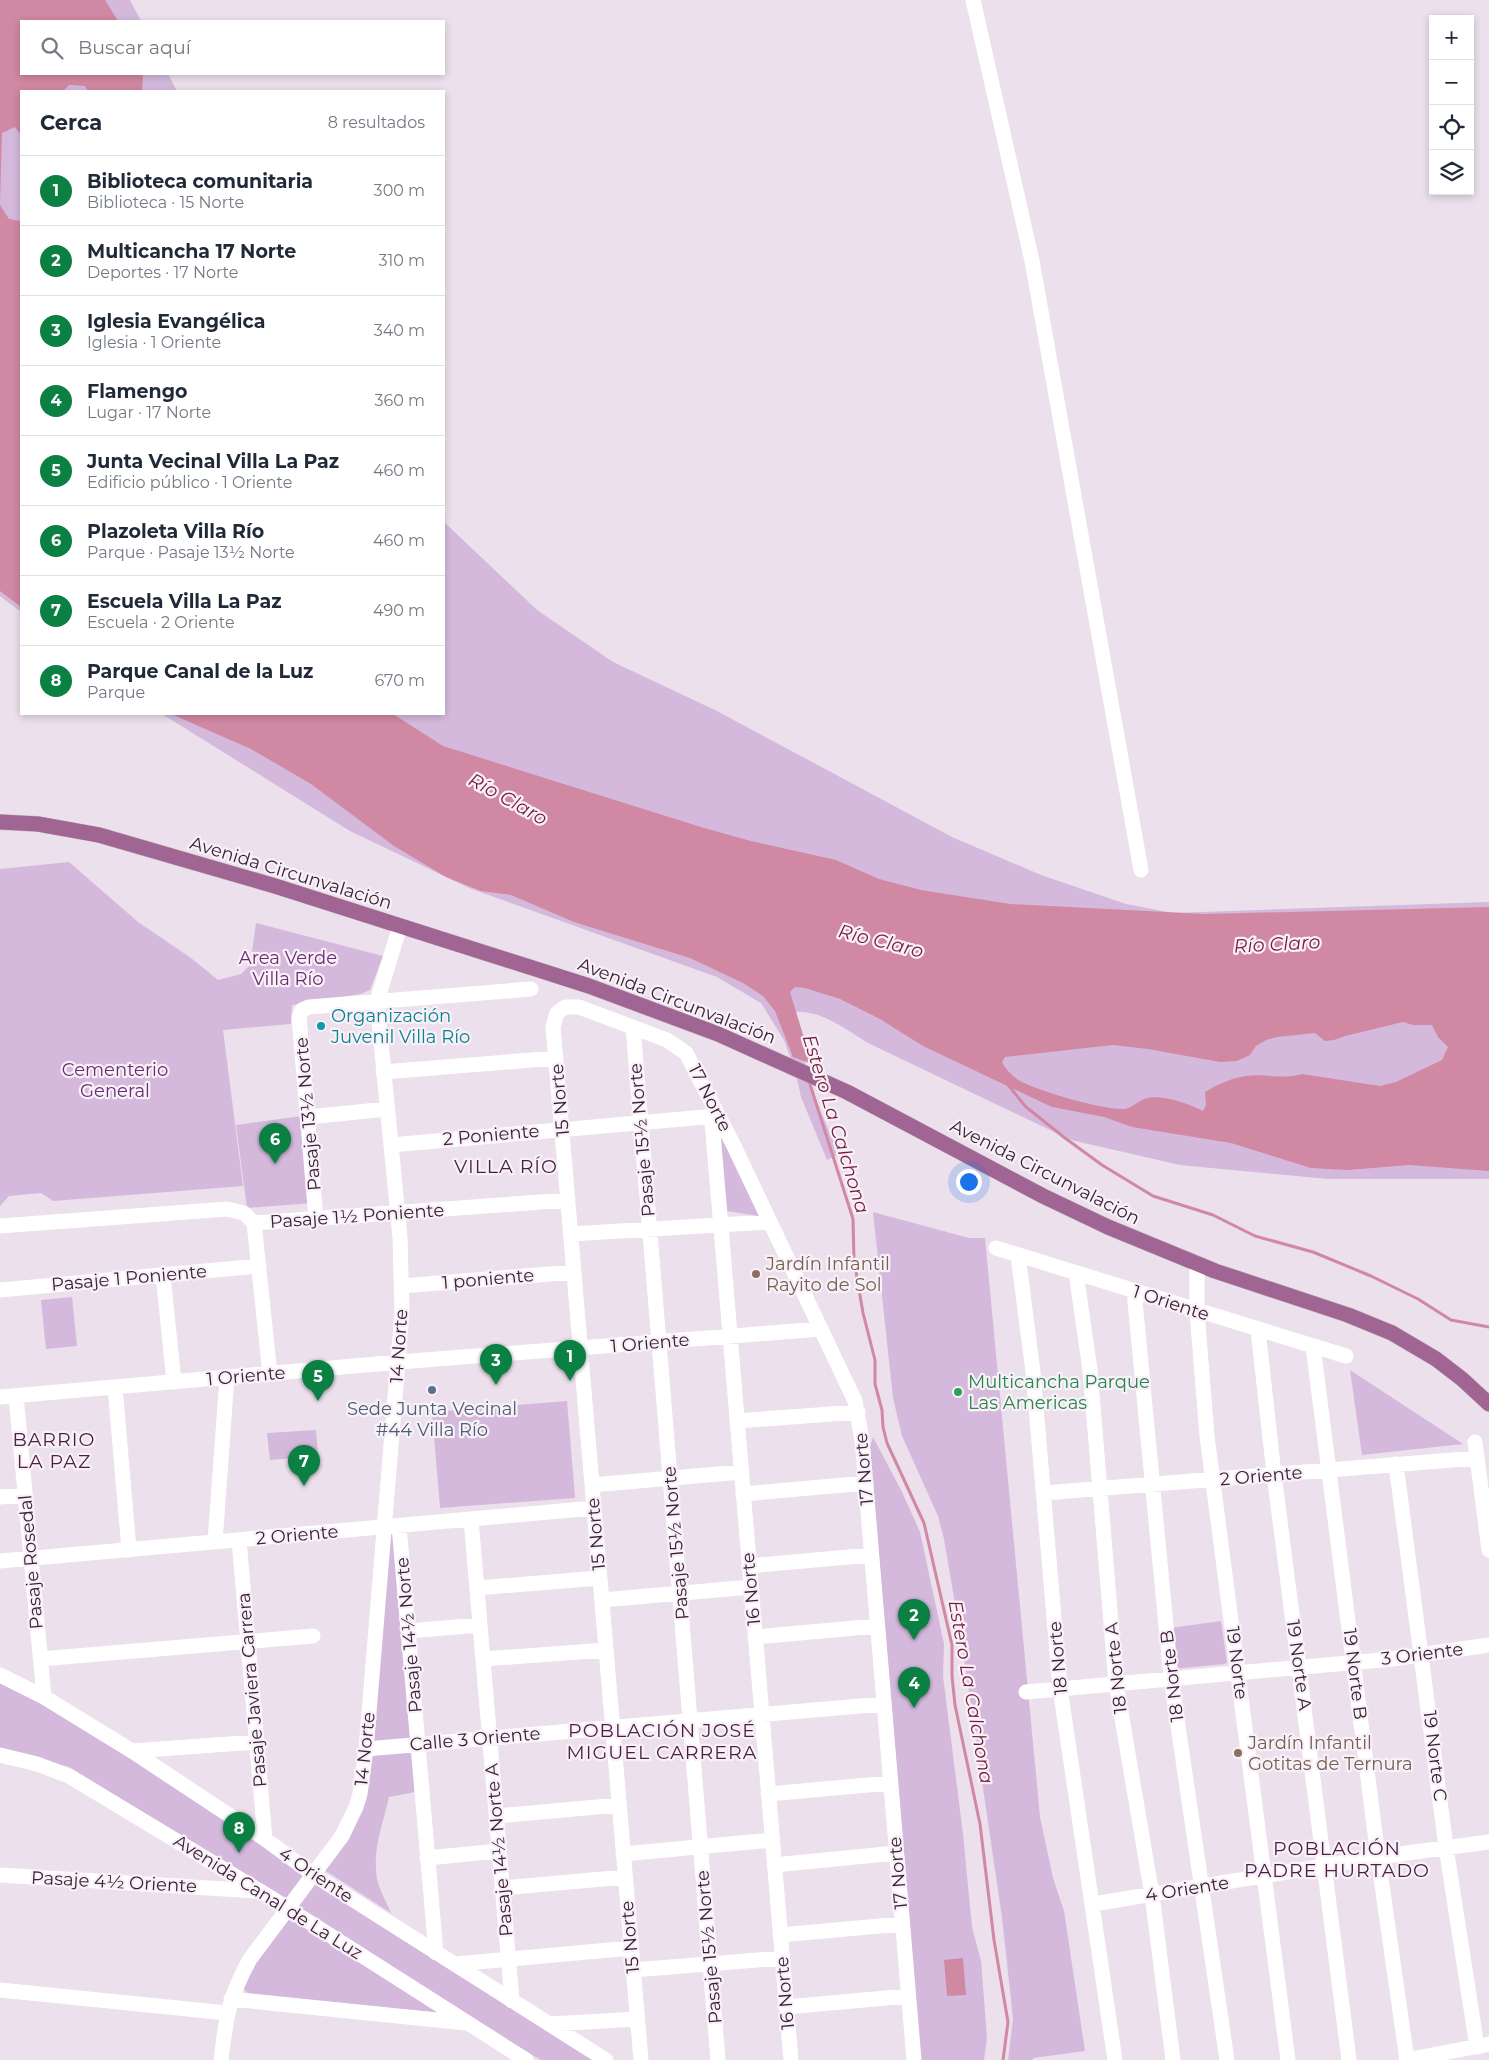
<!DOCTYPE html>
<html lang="es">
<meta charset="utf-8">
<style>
body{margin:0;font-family:Montserrat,sans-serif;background:#f2f2f3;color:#1f2937}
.controls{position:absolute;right:15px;top:15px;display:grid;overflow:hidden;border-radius:0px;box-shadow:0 2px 8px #0003}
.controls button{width:45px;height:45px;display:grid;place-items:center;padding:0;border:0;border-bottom:1px solid #e0e1e3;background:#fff;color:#1f2937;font:25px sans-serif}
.you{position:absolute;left:968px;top:1181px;width:18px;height:18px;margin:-12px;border:4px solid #fff;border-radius:50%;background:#1a73e8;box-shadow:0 0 0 8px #1a73e833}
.badge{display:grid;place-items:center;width:32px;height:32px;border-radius:50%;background:#0b8043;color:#fff;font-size:16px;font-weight:700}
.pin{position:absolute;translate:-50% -41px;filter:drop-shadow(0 1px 2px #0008)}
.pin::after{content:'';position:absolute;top:26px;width:18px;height:15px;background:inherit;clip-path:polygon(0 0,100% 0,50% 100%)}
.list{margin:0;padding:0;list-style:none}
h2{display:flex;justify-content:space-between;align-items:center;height:65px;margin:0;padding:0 20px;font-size:21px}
h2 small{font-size:16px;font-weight:400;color:#747a83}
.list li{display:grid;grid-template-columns:32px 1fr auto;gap:15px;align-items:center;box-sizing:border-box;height:70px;padding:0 20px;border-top:1px solid #e0e1e3}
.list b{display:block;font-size:19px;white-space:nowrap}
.list p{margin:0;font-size:16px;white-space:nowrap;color:#747a83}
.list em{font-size:16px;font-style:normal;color:#747a83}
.icon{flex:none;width:28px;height:28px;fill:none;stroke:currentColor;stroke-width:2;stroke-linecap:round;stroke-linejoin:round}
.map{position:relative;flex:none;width:1489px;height:2060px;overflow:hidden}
.search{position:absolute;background:#fff;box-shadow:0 2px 8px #0003;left:20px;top:20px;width:425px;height:55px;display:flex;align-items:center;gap:12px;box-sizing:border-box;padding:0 18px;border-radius:0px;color:#747a83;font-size:19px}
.panel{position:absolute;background:#fff;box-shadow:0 2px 8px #0003;left:20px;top:90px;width:425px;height:625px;border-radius:0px}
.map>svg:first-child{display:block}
.green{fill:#d4b9dd}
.water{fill:#d188a2;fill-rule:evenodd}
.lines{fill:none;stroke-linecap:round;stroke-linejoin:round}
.stream{stroke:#d188a2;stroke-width:3}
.major-casing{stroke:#c4bcc3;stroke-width:16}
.minor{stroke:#fff;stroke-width:15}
.major{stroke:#a16593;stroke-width:15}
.culture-dot{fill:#0f9aa8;stroke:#f8f1f8;stroke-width:2}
.education-dot{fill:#8d6e63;stroke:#f8f1f8;stroke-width:2}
.service-dot{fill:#5c6f8a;stroke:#f8f1f8;stroke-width:2}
.leisure-dot{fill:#2e9e5b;stroke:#f8f1f8;stroke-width:2}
.labels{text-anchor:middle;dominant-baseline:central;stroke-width:4.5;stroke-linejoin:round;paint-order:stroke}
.street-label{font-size:18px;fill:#3c2136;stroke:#f8f1f8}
.park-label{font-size:18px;fill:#692b72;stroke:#f8f1f8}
.culture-label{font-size:18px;fill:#0d838f;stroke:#f8f1f8;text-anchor:start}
.education-label{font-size:18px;fill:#785e54;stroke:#f8f1f8;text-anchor:start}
.leisure-label{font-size:18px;fill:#27864d;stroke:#f8f1f8;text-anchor:start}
.service-label{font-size:18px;fill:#4e5e75;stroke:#f8f1f8}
.water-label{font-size:19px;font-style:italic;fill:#771b3b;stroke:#f8f1f8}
.neighbourhood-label{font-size:19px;letter-spacing:1px;fill:#4d1d42;stroke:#f8f1f8}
</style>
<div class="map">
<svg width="1489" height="2060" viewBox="0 0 1489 2060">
<rect width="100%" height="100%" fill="#ebe0eb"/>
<path class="green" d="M0,0H130L141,21H21V74H168L177,91H21V612L0,596Z
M444,522L537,610L613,662L717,711L952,837L1041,875L1126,904L1173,913L1489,902V1179H1328L1180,1165L1071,1140L868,1043C847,1030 821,1010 795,1012L802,1051L814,1096L839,1154L827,1160L801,1097L795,1070L784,1040L761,1003L717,977L469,888L350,831L162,714H444Z
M69,862L138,922L191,958L218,980L241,974L250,965L256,923L383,956L370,990L361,994L292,1005L291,1024L223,1030L243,1186L53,1201L41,1193L9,1196L0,1206V869Z
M302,1116L313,1203L247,1208L236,1125Z
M718,1130L759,1216L727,1211Z
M873,1212L969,1238H985L1040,1817L1053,1878L1064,1911L1085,2051L1033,2058V2060H1008L1013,2019L1002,1917L961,1639L944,1539L938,1516L902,1436L893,1398Z
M72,1297L77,1346L46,1349L41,1300Z
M1350,1370L1463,1444L1362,1455Z
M567,1401L575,1498L440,1508L432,1412Z
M316,1430L318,1456L270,1460L267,1433Z
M873,1437L902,1492L920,1532L944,1644L943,1676L963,1834L972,1927L981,1961L987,2038L984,2060H921L870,1447Z
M387,1531H397L421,1791L389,1797C384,1820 374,1845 376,1869C376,1885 385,1899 391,1913L318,1866L360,1806Z
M1221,1621L1227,1662L1225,1664L1174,1669L1170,1628Z
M0,1681L73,1721L244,1833L298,1872L597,2060H541L465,2015L249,1995L243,1988L252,1968L296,1909L69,1767L0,1748Z"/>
<path class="water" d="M0,0H105L118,21H21V74H143L142,91H88L85,86L69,85L63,91H21V135L15,127L2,133L0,204Z
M0,205L9,219L20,221L21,218V607L0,591Z
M171,714H393L443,746L704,828L751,841L836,860L879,879L921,890L1010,904L1204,914L1489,907V1171L1409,1165L1348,1170L1311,1168L1231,1143L1132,1127L1104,1117L1052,1107L923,1046L880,1019L840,999L805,988L795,987L790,992L812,1064L793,1057L775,1011L763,996L743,983L690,958L574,922L511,895L481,891L446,877L394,846L311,784L251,749ZM1403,1022L1413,1025H1432L1438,1037L1448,1047L1442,1060L1396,1082L1380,1086L1302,1074C1281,1080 1265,1073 1246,1076C1232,1078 1216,1085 1205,1092L1206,1105L1203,1111C1190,1104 1158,1093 1144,1099C1137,1102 1132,1108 1124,1109C1102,1110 1039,1091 1020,1081C1012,1076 1006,1070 1002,1062L1005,1057L1113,1045L1148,1049L1220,1062L1237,1061L1250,1055L1256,1046L1266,1040L1277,1037L1315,1033L1325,1041L1334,1040L1345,1036Z
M963,1958L966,1995L947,1996L944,1960Z"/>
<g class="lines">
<path class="stream" d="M809,1081L853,1219L854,1260L863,1313L875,1360V1384L882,1410L883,1427L887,1443L924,1523L952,1645V1676L955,1705L980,1824L994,1940L1008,2022L1003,2060
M1008,1085L1026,1107L1065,1138L1102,1165L1153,1196L1213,1215L1255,1236L1313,1252L1371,1276L1418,1299L1451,1320L1489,1327"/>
<defs>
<path id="major" d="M0,822L38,824L99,835L275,886L589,986L718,1034L847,1092L1043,1196L1108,1227L1215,1271L1348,1315L1392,1333L1436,1359L1462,1379L1489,1404"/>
</defs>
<use href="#major" class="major-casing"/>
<path class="minor" d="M973,0L1032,261L1141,870
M633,1027L718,2060
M383,1072L556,1058
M308,1117L387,1109
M391,1145L705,1117L712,1121L791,2060
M316,1219L299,1017L302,1010L309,1007L531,989
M254,1223L270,1374
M0,1226L227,1209L244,1213L254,1223L568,1200
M571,1234L769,1222
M996,1248L1346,1356
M1018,1255L1033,1372L1060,1688L1115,2060
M1197,1264V1312L1207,1436L1288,2060
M1076,1273L1090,1370L1116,1683L1152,1895L1173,2060
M163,1275L174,1382
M402,1286L574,1272
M0,1290L259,1266
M1134,1291L1171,1678L1227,2060
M1258,1330L1274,1474L1349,2060
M1313,1346L1378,1857L1407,2060
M115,1387L129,1550
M16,1396L44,1697
M0,1397L399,1362L821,1329
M737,1421L858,1412
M1475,1442L1489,1550
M1396,1464L1446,1847L1477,2047
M592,1485L741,1472
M1044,1493L1477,1458
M743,1494L866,1483
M0,1497L25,1495
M471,1519L512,2001
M399,1526L436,1953
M239,1540L265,1839
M215,1542L227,1377
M0,1561L594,1508
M749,1566L871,1555
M477,1588L600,1578
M602,1600L751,1587
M408,1631L480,1625
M755,1637L877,1626
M40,1659L313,1636
M483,1659L606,1650
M0,1675L44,1697L132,1751L265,1839L314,1875L606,2060
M1026,1692L1392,1659L1489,1645
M366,1749L883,1704
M132,1751L256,1742
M0,1755L37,1764L69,1776L273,1899L526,2060
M768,1794L890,1783
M496,1816L619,1805
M623,1854L772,1840
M427,1858L499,1851
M774,1865L896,1853
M0,1875L256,1891
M502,1888L625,1877
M1093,1904L1378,1857L1489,1842
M780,1935L902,1924
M456,1964L631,1948
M633,1970L782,1958
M0,1990L227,2013
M231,1999L466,2023
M786,2007L908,1996
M550,2024L637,2019
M221,2060C226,2017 229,1997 250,1959L342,1836L356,1807L360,1794L366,1749L402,1312L400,1237L377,1001L400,926
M641,2060L553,1027L557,1013L565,1007H579L667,1040L686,1053L734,1146L855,1401L862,1440L914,2060
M1406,2060L1489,2044"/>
<use href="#major" class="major"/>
</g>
<circle class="culture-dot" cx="321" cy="1026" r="5"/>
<g class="education-dot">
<circle cx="756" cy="1274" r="5"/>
<circle cx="1238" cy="1753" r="5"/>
</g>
<circle class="service-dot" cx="432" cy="1390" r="5"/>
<circle class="leisure-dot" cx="958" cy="1392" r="5"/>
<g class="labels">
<g class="street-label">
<text transform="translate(291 873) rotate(17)">Avenida Circunvalación</text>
<text transform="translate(677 1001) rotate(21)">Avenida Circunvalación</text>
<text transform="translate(710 1098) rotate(63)">17 Norte</text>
<text transform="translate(560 1100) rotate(-95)">15 Norte</text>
<text transform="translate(308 1114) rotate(-95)">Pasaje 13½ Norte</text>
<text transform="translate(491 1135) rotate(-5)">2 Poniente</text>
<text transform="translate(642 1140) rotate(-95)">Pasaje 15½ Norte</text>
<text transform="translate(1045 1172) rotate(27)">Avenida Circunvalación</text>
<text transform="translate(357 1216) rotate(-4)">Pasaje 1½ Poniente</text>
<text transform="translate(129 1278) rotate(-5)">Pasaje 1 Poniente</text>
<text transform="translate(488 1279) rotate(-5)">1 poniente</text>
<text transform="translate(1171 1303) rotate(18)">1 Oriente</text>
<text transform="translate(650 1343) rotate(-5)">1 Oriente</text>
<text transform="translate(399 1346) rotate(-86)">14 Norte</text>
<text transform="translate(246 1376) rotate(-5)">1 Oriente</text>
<text transform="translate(864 1469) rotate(-95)">17 Norte</text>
<text transform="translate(1261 1476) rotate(-5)">2 Oriente</text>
<text transform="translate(596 1534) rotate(-95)">15 Norte</text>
<text transform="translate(297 1535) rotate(-5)">2 Oriente</text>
<text transform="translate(676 1543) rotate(-95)">Pasaje 15½ Norte</text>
<text transform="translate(31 1562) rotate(-95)">Pasaje Rosedal</text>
<text transform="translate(751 1589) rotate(-95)">16 Norte</text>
<text transform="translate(409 1635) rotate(-95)">Pasaje 14½ Norte</text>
<text transform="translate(1422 1654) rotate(-7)">3 Oriente</text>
<text transform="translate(1058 1658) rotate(-95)">18 Norte</text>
<text transform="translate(1237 1663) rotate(83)">19 Norte</text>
<text transform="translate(1299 1665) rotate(82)">19 Norte A</text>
<text transform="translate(1116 1668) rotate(-96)">18 Norte A</text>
<text transform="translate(1355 1674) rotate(83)">19 Norte B</text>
<text transform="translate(1172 1676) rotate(-97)">18 Norte B</text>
<text transform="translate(252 1690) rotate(-95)">Pasaje Javiera Carrera</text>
<text transform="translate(475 1739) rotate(-5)">Calle 3 Oriente</text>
<text transform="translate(365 1749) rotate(-84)">14 Norte</text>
<text transform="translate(1435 1756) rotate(83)">19 Norte C</text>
<text transform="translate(499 1850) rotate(-95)">Pasaje 14½ Norte A</text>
<text transform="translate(898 1873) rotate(-95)">17 Norte</text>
<text transform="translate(316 1875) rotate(34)">4 Oriente</text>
<text transform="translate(114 1882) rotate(3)">Pasaje 4½ Oriente</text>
<text transform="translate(1187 1889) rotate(-9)">4 Oriente</text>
<text transform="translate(268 1897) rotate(32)">Avenida Canal de La Luz</text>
<text transform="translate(630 1937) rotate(-95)">15 Norte</text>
<text transform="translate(709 1947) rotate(-95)">Pasaje 15½ Norte</text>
<text transform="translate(785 1993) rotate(-95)">16 Norte</text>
</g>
<g class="park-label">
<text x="288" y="958">Area Verde<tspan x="288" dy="21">Villa Río</tspan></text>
<text x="115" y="1070">Cementerio<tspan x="115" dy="21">General</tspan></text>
</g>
<g class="culture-label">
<text x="331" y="1016">Organización<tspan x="331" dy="21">Juvenil Villa Río</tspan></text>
</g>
<g class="education-label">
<text x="766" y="1264">Jardín Infantil<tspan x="766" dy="21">Rayito de Sol</tspan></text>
<text x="1248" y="1743">Jardín Infantil<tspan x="1248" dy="21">Gotitas de Ternura</tspan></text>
</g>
<g class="leisure-label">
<text x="968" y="1382">Multicancha Parque<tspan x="968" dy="21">Las Americas</tspan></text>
</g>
<g class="service-label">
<text x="432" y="1409">Sede Junta Vecinal<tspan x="432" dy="21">#44 Villa Río</tspan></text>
</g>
<g class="water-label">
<text transform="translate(508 799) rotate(29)">Río Claro</text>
<text transform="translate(881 941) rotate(14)">Río Claro</text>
<text transform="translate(1277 944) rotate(-3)">Río Claro</text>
<text transform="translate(836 1124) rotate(73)">Estero La Calchona</text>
<text transform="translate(971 1692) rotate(80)">Estero La Calchona</text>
</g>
<g class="neighbourhood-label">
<text x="506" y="1166">VILLA RÍO</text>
<text x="54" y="1439">BARRIO<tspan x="54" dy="22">LA PAZ</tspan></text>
<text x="662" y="1730">POBLACIÓN JOSÉ<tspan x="662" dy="22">MIGUEL CARRERA</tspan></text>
<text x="1337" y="1848">POBLACIÓN<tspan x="1337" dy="22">PADRE HURTADO</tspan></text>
</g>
</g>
</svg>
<div class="controls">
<button>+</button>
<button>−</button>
<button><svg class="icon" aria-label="locate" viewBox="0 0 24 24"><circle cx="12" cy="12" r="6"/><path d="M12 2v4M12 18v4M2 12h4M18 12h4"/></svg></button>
<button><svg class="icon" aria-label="layers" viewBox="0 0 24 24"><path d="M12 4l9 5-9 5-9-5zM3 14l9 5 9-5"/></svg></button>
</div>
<div class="you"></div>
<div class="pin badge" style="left:570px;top:1381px">1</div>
<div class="pin badge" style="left:914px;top:1640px">2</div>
<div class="pin badge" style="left:496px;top:1385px">3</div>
<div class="pin badge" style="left:914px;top:1708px">4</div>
<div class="pin badge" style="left:318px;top:1401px">5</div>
<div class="pin badge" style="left:275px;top:1164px">6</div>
<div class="pin badge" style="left:304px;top:1486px">7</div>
<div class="pin badge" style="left:239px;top:1853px">8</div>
<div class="search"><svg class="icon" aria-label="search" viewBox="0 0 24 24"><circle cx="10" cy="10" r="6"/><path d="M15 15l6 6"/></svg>Buscar aquí</div>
<section class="panel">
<h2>Cerca<small>8 resultados</small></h2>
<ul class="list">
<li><span class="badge">1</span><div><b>Biblioteca comunitaria</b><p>Biblioteca · 15 Norte</p></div><em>300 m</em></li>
<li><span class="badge">2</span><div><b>Multicancha 17 Norte</b><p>Deportes · 17 Norte</p></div><em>310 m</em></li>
<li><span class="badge">3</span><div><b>Iglesia Evangélica</b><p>Iglesia · 1 Oriente</p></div><em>340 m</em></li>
<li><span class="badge">4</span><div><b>Flamengo</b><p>Lugar · 17 Norte</p></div><em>360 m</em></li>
<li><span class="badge">5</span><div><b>Junta Vecinal Villa La Paz</b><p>Edificio público · 1 Oriente</p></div><em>460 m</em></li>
<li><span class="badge">6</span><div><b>Plazoleta Villa Río</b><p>Parque · Pasaje 13½ Norte</p></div><em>460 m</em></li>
<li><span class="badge">7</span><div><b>Escuela Villa La Paz</b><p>Escuela · 2 Oriente</p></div><em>490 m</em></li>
<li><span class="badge">8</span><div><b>Parque Canal de la Luz</b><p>Parque</p></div><em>670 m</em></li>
</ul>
</section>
</div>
